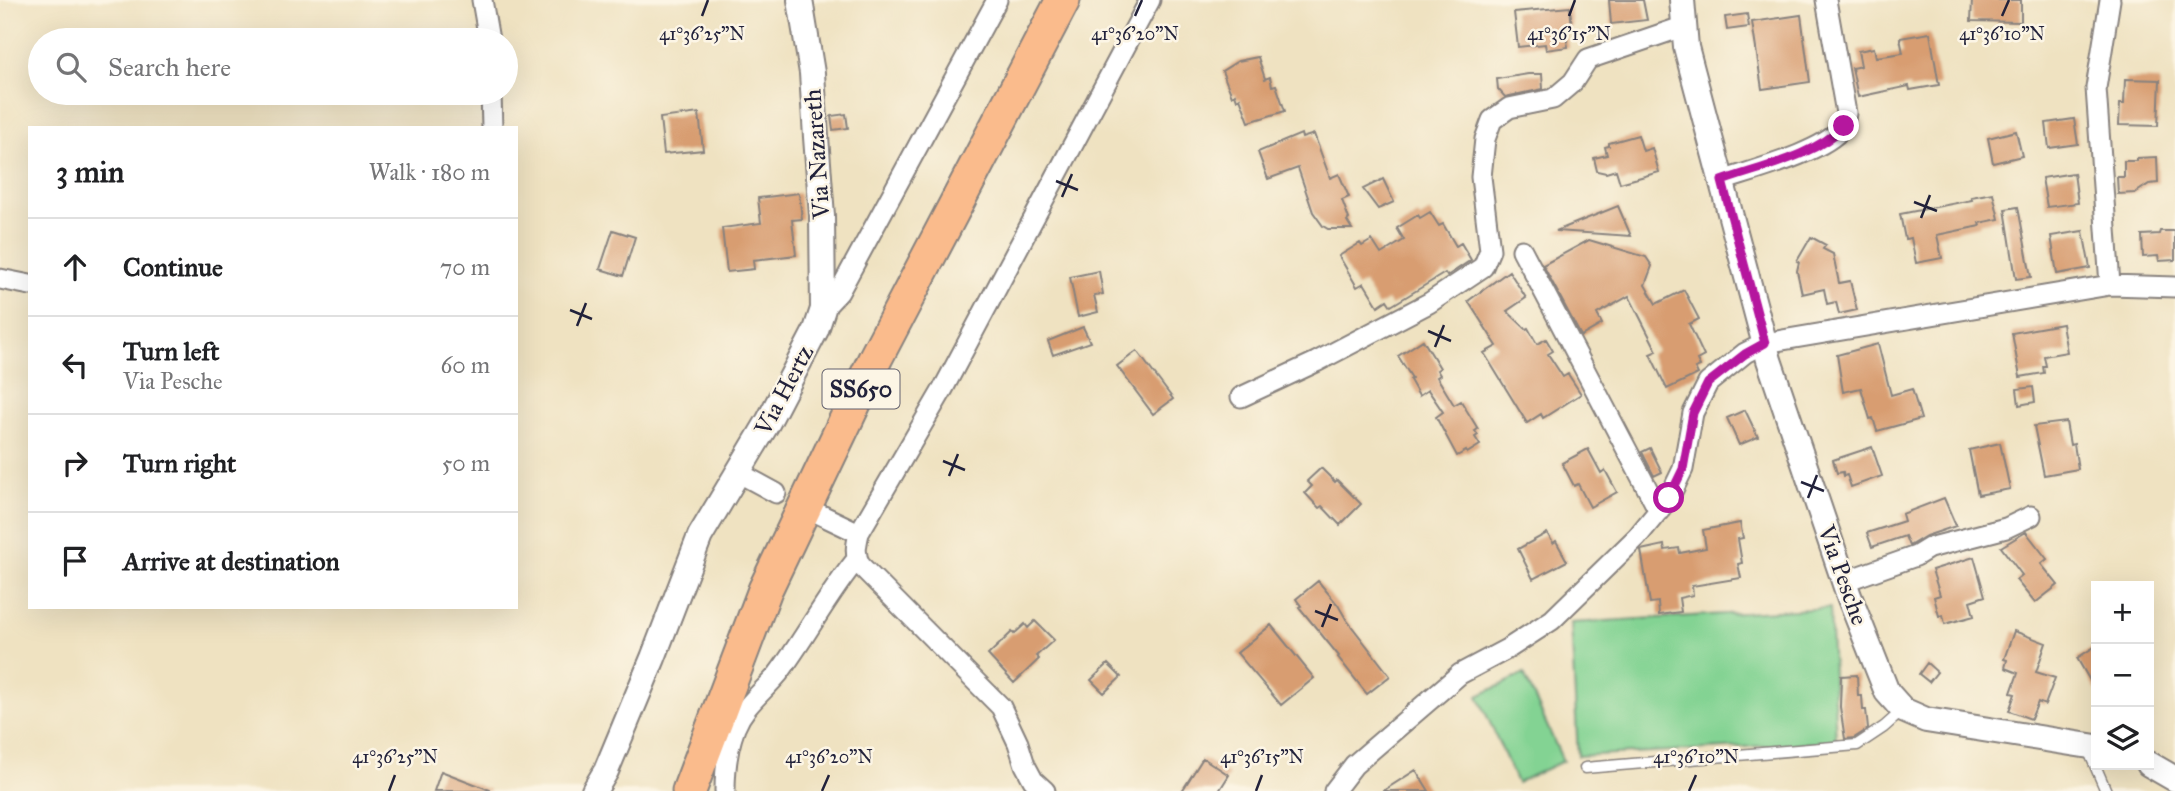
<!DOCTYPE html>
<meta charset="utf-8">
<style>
body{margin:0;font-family:"IM FELL Great Primer",serif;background:#f6f6f6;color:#202124}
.controls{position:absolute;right:21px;bottom:21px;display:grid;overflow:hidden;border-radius:0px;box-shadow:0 7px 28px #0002}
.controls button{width:63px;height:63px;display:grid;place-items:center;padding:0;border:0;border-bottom:2px solid #e0e0e0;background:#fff;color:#202124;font:35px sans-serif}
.stop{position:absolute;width:21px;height:21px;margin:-16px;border:5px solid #b5179e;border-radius:50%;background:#fff}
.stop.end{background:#b5179e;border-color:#fff;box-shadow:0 2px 7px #0008}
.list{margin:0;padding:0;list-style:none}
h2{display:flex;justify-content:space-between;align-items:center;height:91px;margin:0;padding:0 28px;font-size:30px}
h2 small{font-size:23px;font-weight:400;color:#757577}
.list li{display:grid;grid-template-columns:46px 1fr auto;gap:21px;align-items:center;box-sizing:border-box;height:98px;padding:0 28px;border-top:2px solid #e0e0e0}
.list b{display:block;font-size:26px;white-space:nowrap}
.list p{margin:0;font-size:23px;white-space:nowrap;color:#757577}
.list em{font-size:23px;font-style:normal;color:#757577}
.icon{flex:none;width:38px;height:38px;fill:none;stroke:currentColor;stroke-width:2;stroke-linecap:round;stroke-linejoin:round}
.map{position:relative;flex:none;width:2175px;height:791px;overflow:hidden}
.search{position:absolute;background:#fff;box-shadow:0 7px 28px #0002;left:28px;top:28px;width:490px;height:77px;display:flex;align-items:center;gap:18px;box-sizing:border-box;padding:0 24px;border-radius:38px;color:#757577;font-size:26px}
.panel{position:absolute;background:#fff;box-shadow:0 7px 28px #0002;left:28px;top:126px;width:490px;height:483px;border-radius:0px}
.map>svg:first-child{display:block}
.green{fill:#83d393;stroke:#527a67;stroke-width:2}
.building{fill:#d89d71}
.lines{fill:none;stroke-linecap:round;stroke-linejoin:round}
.service-casing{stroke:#88827e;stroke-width:13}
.minor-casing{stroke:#88827e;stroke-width:23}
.tertiary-casing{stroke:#88827e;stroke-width:28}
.trunk-casing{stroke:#88827e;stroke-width:37}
.service{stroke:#fff;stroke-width:10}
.minor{stroke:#fff;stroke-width:19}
.tertiary{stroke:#fff;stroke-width:24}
.trunk{stroke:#fabb8c;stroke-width:33}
.route{stroke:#b5179e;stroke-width:9}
.ticks{fill:none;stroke:#22223b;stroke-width:2.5}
.labels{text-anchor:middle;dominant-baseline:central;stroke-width:5;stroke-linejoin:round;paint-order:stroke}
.shield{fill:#fcf5e5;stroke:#63616e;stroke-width:2}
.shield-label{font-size:23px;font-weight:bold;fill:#22223b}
.street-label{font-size:24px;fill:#22223b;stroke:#fcf5e5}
.ticks-label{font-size:18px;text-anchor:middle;fill:#22223b;stroke:#fcf5e5;stroke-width:5;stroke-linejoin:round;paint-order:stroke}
</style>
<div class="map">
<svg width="2175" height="791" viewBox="0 0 2175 791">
<rect width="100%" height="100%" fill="#fcf5e5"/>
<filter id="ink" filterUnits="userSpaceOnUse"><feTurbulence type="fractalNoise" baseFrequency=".0143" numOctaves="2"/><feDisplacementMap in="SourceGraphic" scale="14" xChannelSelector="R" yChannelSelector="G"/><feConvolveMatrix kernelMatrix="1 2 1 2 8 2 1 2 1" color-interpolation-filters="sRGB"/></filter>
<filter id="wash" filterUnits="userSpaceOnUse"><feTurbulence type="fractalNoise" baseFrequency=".00686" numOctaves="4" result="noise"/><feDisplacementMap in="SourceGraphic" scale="28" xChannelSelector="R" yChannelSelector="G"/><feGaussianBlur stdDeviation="1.57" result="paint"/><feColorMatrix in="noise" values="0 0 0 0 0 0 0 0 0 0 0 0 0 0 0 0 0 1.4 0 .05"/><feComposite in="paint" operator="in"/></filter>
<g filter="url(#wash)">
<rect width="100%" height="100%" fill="#efe2c1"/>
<path class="green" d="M1830,608L1836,742L1578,756L1571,623Z
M1524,674L1563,761L1517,783L1478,696Z"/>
<g id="blocks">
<path class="building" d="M1609,0H1643L1647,20L1611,24Z
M1972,0H2021V22L1971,21Z
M1570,7L1572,27L1565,28L1568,47L1546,50L1545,44L1518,47L1514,12Z
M1747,14L1749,27L1727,30L1725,17Z
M1801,15L1810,82L1762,89L1752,22Z
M1930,33L1939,85L1910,90L1909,86L1858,97L1852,68L1861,66L1858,51L1874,48L1876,57L1903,53L1900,38Z
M1258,57L1265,79L1270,77L1272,86L1276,85L1285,111L1249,122L1240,98L1237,100L1235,94L1232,96L1222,71L1238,61Z
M1528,74H1542L1543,89L1505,97L1498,89L1497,79Z
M2125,79L2160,80L2158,126L2119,125L2120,104H2124Z
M699,113L703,150L664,154L660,118Z
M846,114L848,128L833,130L831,116Z
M2074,119L2078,144L2049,148L2046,123Z
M2016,131L2022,156L1993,163L1988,138Z
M1301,134L1302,138L1314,134L1330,178L1339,174L1349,197L1342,200L1349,219L1347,221L1352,229H1328L1323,226L1313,212L1298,168L1268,179L1258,152Z
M1638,135L1643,151L1652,148L1659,172L1620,183L1616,170L1606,173L1597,171L1594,158L1607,155L1605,147L1609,146V143Z
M2157,157L2158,183L2149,184L2135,193L2118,194L2117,177H2124V161H2137V158Z
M2074,173L2078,203L2047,207L2042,178Z
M1383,179L1394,202L1378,209L1363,189Z
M799,193L802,219L792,220L796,255L753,260L754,269L727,272L722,228L761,223L758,198Z
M1993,193L1999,219L1979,223L1980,226L1937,235L1942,258L1916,263L1911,238L1905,239L1900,214L1972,200L1971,197Z
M1618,206L1631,236L1556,231Z
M2018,207L2031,277L2016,279L2005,209Z
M1430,212L1439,226L1443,224L1456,246L1461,243L1471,260L1447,276L1445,273L1391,306L1387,300L1378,306L1364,283L1357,287L1339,256L1360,243L1362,246L1372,240L1381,254L1404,240L1397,228L1418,215L1420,218Z
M613,230L635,237L623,276L600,269Z
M2083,231L2090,268L2057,274L2051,236Z
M2160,231H2175V260L2159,261L2158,256L2143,257L2142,235L2159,234Z
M1811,237L1826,245L1823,249L1833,254L1839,283L1850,281L1857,310L1839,314L1836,302L1827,304L1824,289L1802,294L1797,271L1799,262L1797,261Z
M1589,240L1646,257L1652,266L1645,285L1656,304L1684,290L1699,319L1689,324L1704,356L1697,360L1700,366L1695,368L1698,374L1667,389L1650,354L1657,351L1629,296L1597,314L1602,324L1581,336L1543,265Z
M1099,271L1103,294L1094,295L1098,312L1078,317L1070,277Z
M1509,271L1526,298L1507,311L1526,329L1528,328L1537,344L1546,339L1553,351L1548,354L1563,377L1568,374L1581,394L1543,418L1541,414L1527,423L1484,353L1497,346L1468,301Z
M2062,324L2067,352L2044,356L2046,366H2043L2044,373L2020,377L2012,333Z
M1083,327L1090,342L1053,355L1048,341Z
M1423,340L1440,368L1437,370L1440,375L1437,377L1454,405L1461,401L1478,429L1475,431L1478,435L1475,437L1480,445L1467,453L1466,451L1457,456L1436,417L1443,412L1428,390L1419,396L1410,380L1412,378L1398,356Z
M1878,344L1891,395L1912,389L1921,419L1877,431L1873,418L1870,419L1861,388L1843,392L1837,355Z
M1137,351L1173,399L1153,414L1117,366Z
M2033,387L2035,402L2019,405L2017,389Z
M1745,410L1758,437L1739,445L1727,418Z
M2066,422L2070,445L2074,444L2078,469L2044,475L2034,426Z
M2000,443L2010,489L1978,495L1969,450Z
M1872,447L1882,476L1851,487L1847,475L1844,476L1843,472L1837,473L1833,460Z
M1650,448L1662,472L1654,476L1642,452Z
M1588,449L1601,473L1605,470L1617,492L1590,507L1578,484L1574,486L1562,463Z
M1321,468L1335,482L1337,480L1361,504L1340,525L1322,506L1319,508L1305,493L1312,486L1307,481Z
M1944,498L1956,526L1926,536L1909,546L1905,536L1872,547L1867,533L1904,521L1902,514Z
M1740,523L1743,538L1738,539L1742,563L1738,564L1741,578L1692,586L1693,595L1679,598L1681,612L1659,615L1658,602L1650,603L1641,550L1664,545L1665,550L1679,548L1680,553L1706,548L1703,530Z
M2026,532L2047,559L2041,564L2058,585L2035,603L2016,580L2022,575L2001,547Z
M1547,533L1553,543L1556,541L1567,561L1533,579L1518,549Z
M1974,557L1985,596L1970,601L1974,616L1945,624L1943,615L1939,616L1934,597L1940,595L1932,570Z
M1318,581L1338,605L1346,619L1390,676L1367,694L1338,657L1339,656L1299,607L1301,606L1296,599Z
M1035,621L1054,640L1036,656L1039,659L1014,683L988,655L1012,632L1014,634L1025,624L1028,628Z
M1271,625L1314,678L1281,705L1237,653Z
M2014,631L2046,643L2036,672L2055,678L2045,705L2038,702L2031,719L2009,711L2015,694L2011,693L2018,673L2005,668L2007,660L2004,659Z
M2096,646V691L2077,658Z
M1927,663L1937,672L1929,682L1919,674Z
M1108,664L1121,677L1104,693L1091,680Z
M1857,675L1858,696H1862L1863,710H1866L1868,729L1854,738L1845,739L1840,707L1841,676Z
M1203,758L1229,775L1219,791H1182Z
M1416,770L1429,791H1383Z
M441,771L490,790V791H434Z"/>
</g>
</g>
<g filter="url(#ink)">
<use href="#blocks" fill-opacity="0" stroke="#88827e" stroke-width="2"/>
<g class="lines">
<defs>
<path id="service" d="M2088,749L2106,791
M1585,768L1857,745L1884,727L1902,711"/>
<path id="minor" d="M482,0L489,40
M491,93L492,128
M1722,181C1751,171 1824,152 1842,128C1845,124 1845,119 1846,113L1826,0
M1522,250L1659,511
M0,279L30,285
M2110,285L2096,88L2110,0
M823,309L839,292L997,0
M1241,397L1316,362L1429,303L1483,267L1490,250L1481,177L1485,139L1492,120L1509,108L1553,99L1573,82L1588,59L1685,26
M739,473L776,493
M815,512L859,533C856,546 854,555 861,566L1001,707L1018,743L1025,765L1033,780L1045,791
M859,533L943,389L1150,0
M1845,581L1916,556L1929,548L2006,528L2031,516
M725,791C725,769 727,749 735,728C744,705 763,692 778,674C806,637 827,595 857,559
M1334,791L1354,765L1460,674L1509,648L1552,620L1637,537L1669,498L1683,469L1693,413L1708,383L1745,353L1765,343L2110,285L2175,287"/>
<path id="tertiary" d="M1682,0L1686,47L1769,360L1849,596L1887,692L1903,710L1926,720L2096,747
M2149,764L2175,779
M594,791L606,771L653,658L700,536L768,422L816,330L823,309L822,216L816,137L812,73L800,0"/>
<path id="trunk" d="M689,791L765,590L876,357L1063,0"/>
</defs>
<use href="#service" class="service-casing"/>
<use href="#minor" class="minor-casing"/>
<use href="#tertiary" class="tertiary-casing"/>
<use href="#trunk" class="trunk-casing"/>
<use href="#service" class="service"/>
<use href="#minor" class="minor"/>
<use href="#tertiary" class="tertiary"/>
<use href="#trunk" class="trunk"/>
</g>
</g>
<g class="lines" filter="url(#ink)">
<path class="route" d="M1669,498L1683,469L1693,413L1708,383L1745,354L1765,343L1722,181C1761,167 1815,156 1844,126"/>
</g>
<path class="ticks" d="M702,16L708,0M1135,16L1142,0M1569,16L1575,0M2002,16L2009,0M1056,181L1078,190M1062,197L1072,174M1914,202L1937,211M1921,218L1930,195M570,310L592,319M577,326L586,303M1428,331L1451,341M1435,347L1444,325M943,461L965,470M949,476L958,454M1801,482L1824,491M1808,498L1817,475M1315,611L1338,620M1322,627L1331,604M389,791L395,775M822,791L829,775M1256,791L1262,775M1689,791L1696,775"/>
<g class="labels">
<rect class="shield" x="822.5" y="369.5" width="77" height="39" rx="5"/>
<g class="shield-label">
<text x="861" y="389">SS650</text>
</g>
<g class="street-label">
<text transform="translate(817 154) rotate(-94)">Via Nazareth</text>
<text transform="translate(784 390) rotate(-62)">Via Hertz</text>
<text transform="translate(1843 575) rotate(70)">Via Pesche</text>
</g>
</g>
<g class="ticks-label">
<text x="702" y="40">41°36'25"N</text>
<text x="1135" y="40">41°36'20"N</text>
<text x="1569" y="40">41°36'15"N</text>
<text x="2002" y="40">41°36'10"N</text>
<text x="395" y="763">41°36'25"N</text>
<text x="829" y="763">41°36'20"N</text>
<text x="1262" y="763">41°36'15"N</text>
<text x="1696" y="763">41°36'10"N</text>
</g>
</svg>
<div class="controls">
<button>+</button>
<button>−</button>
<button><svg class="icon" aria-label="layers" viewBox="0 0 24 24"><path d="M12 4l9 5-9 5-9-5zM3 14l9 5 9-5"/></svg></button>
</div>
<div class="stop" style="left:1669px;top:498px"></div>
<div class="stop end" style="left:1844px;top:126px"></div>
<div class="search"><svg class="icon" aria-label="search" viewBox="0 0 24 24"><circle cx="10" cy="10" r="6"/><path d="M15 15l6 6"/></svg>Search here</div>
<section class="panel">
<h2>3 min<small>Walk · 180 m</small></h2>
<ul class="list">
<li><svg class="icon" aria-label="ahead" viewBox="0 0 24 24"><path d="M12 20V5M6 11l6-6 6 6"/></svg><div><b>Continue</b></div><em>70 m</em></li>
<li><svg class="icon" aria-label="left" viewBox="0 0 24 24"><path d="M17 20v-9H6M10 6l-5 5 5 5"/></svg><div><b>Turn left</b><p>Via Pesche</p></div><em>60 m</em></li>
<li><svg class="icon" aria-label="right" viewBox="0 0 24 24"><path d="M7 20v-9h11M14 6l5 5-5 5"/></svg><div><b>Turn right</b></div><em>50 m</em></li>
<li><svg class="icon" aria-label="arrive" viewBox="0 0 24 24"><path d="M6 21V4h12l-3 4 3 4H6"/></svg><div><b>Arrive at destination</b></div></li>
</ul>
</section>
</div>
